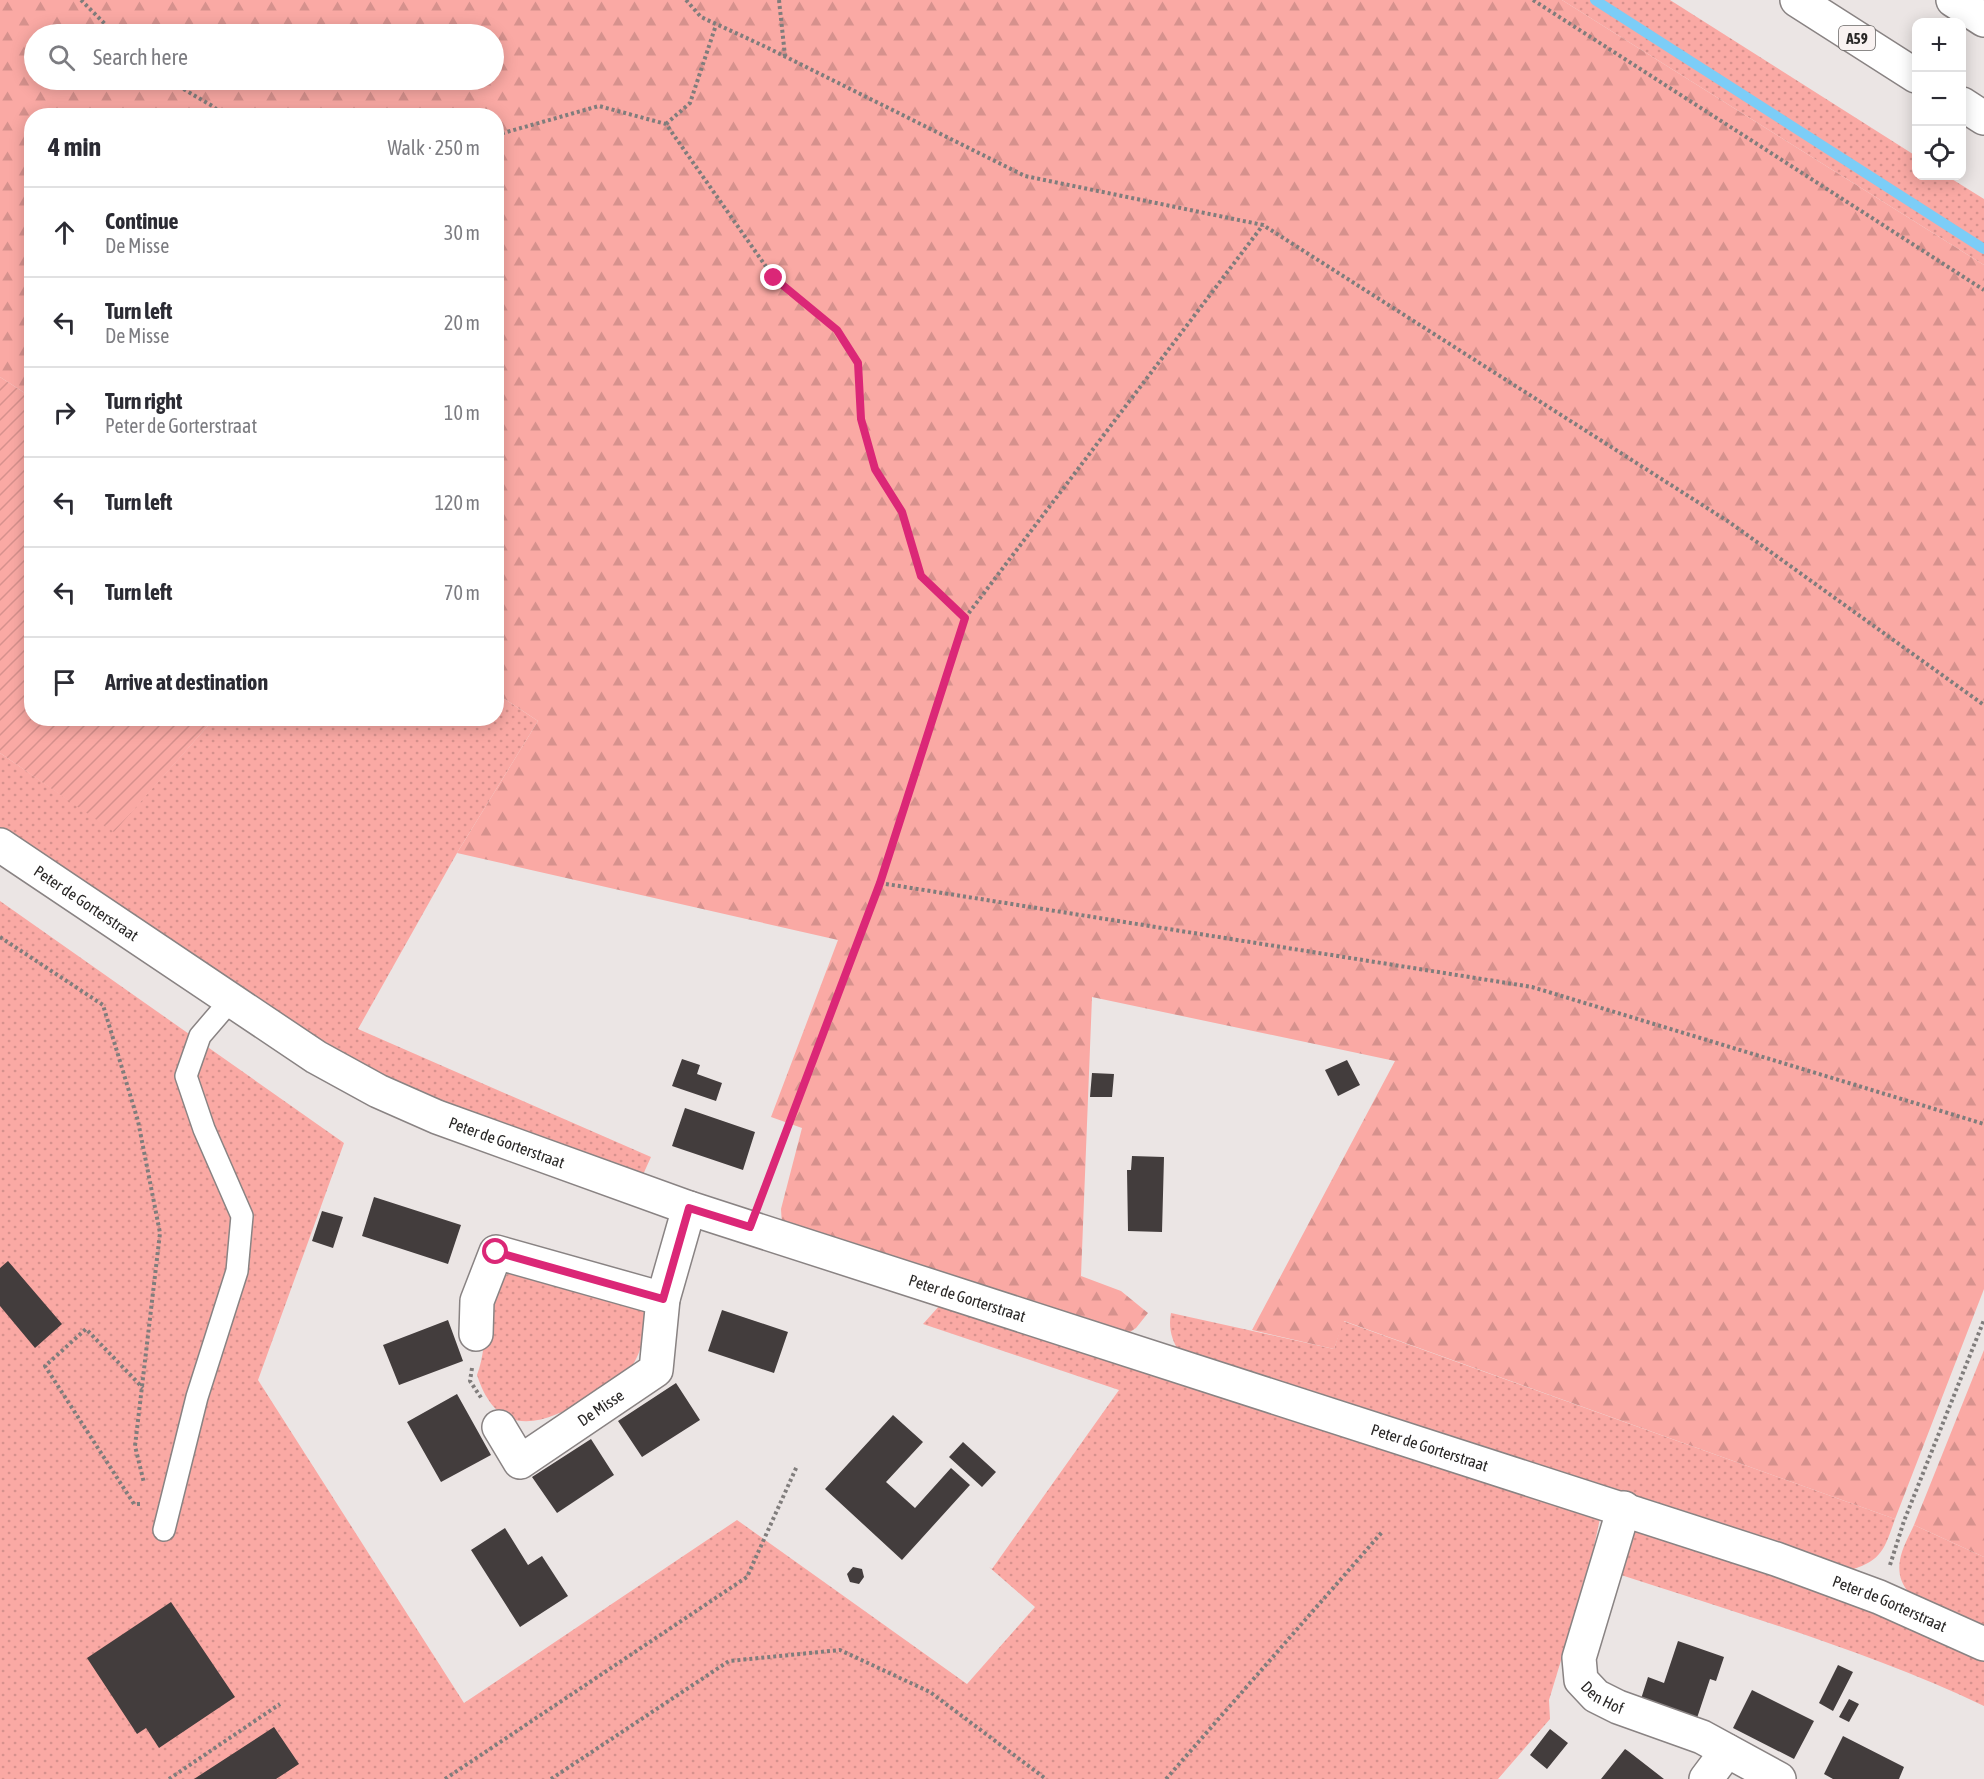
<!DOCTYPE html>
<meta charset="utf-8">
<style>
body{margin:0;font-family:"Asap Condensed",sans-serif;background:#f2f2f3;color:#2b2b33}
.controls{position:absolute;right:18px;top:18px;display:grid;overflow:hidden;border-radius:12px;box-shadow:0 3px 15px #0003}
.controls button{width:54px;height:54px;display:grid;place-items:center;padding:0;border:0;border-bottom:2px solid #e1e1e2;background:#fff;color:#2b2b33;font:30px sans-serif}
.stop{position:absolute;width:18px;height:18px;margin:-14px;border:4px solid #db2777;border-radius:50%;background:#fff}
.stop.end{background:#db2777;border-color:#fff;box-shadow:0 2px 6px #0008}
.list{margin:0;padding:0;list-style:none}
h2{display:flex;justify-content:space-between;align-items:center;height:78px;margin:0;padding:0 24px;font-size:26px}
h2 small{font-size:20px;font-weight:400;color:#7c7c81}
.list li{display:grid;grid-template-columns:39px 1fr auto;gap:18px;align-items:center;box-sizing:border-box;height:90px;padding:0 24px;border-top:2px solid #e1e1e2}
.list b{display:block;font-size:22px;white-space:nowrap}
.list p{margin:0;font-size:20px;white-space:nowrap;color:#7c7c81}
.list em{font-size:20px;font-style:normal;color:#7c7c81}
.icon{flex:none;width:33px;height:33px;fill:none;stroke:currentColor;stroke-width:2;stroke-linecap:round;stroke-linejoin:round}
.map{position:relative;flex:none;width:1984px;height:1779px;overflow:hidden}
.search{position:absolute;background:#fff;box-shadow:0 3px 15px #0003;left:24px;top:24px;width:480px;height:66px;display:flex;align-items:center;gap:15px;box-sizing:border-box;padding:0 21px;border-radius:33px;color:#7c7c81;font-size:22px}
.panel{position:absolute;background:#fff;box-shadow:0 3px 15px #0003;left:24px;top:108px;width:480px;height:618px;border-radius:24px}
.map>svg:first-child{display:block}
.grass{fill:url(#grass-dots)}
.forest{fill:url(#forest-firs);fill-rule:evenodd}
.garden{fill:url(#garden-furrows)}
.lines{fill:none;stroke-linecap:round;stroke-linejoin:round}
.stream{stroke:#7ccdf7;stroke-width:10}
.building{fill:#433d3d}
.lane-casing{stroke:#898383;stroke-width:24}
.street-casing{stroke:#898383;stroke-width:36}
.highway-casing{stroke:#898383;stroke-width:36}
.path{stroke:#807d7c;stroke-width:4;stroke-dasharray:3 3;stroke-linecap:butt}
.lane{stroke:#fff;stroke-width:21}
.street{stroke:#fff;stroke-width:33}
.highway{stroke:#fff;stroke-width:33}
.route{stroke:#db2777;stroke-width:8}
.labels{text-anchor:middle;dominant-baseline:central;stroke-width:6;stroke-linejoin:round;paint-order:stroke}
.shield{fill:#f9f2f1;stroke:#676463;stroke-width:1.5}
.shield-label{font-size:15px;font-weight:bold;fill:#292726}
.street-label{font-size:16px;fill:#292726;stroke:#f9f2f1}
</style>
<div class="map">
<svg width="1984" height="1779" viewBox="0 0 1984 1779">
<defs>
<pattern id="grass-dots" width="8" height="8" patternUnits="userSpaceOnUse" patternTransform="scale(1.5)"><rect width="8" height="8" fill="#faa9a4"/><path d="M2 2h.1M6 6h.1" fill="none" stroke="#d6918d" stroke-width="1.8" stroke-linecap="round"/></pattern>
<pattern id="forest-firs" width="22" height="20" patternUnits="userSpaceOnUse" patternTransform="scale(1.5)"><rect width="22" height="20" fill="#faa9a4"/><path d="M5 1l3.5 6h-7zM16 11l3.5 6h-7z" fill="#d6918d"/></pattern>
<pattern id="garden-furrows" width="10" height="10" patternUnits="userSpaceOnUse" patternTransform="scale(1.5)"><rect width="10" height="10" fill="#faa9a4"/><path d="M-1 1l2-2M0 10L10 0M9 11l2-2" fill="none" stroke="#d6918d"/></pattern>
</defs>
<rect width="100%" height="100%" fill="#ebe5e4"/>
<path class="grass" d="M1562,0H1670L1916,156V176H1947L1984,199V265Z
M497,694L538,721L457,853L358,1029L651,1157L641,1179L542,1144L341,1058L0,831V753L114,831L214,719L496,718Z
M0,901L344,1143L258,1380L464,1703L737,1520L967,1684L1035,1607L989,1567L992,1569L1119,1390L923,1324L941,1304L1601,1514L1590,1565L1549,1700L1550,1719L1498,1779H0Z
M512,1270L649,1312C645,1333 641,1359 625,1375C616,1384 600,1391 589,1397C543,1426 498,1440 477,1375C491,1340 478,1295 512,1270Z
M1171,1313L1334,1349L1343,1321L1895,1519C1884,1551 1881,1562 1846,1571L1180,1353C1172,1341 1168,1328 1171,1313Z
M1635,1525L1772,1569L1984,1657V1706C1868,1651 1743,1615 1621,1575Z
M1914,1525L1984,1557V1631C1953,1617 1892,1605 1900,1560C1902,1548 1909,1536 1914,1525Z"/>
<path class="forest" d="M0,0H1562L1984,265V1289L1895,1519L1344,1321L1334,1349L1252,1330L1395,1061L1092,997L1081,1276L1121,1291L1148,1313L1136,1328L1124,1336L782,1225L781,1209L802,1128L771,1117L838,940L457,853L538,721L497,694L496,116H32L31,397L0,377ZM34,34H494V80H34Z
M1984,1350V1557L1914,1525Z"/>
<path class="garden" d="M0,377L31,397L32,718L214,719L114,832L0,753Z"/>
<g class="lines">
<path class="stream" d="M1595,0L1984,249"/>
</g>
<path class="building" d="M682,1059L700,1065L697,1074L722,1083L716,1101L672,1086Z
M1347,1060L1360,1085L1338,1096L1325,1070Z
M1092,1073L1114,1074L1112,1097H1090Z
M685,1108L755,1132L743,1170L672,1146Z
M1132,1156L1164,1157L1162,1232L1128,1231L1127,1170H1131Z
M374,1197L461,1225L448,1264L362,1236Z
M322,1211L343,1217L333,1248L312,1241Z
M8,1261L62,1324L35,1348L0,1306V1268Z
M722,1310L788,1332L774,1373L708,1351Z
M448,1320L463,1361L399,1385L383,1345Z
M676,1383L700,1420L642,1457L618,1421Z
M457,1394L491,1455L441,1482L407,1422Z
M893,1415L923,1442L886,1482L915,1508L951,1468L970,1485L902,1560L825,1489Z
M591,1439L614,1475L557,1513L532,1477Z
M963,1442L996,1472L982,1487L949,1457Z
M505,1528L528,1565L542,1556L568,1596L520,1627L471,1550Z
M853,1567L862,1569L864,1577L859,1584L850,1582L847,1574Z
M171,1602L235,1697L159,1748L146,1728L137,1734L87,1658Z
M1678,1641L1724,1657L1716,1681L1710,1679L1696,1721L1640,1702L1648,1677L1664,1683Z
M1838,1665L1853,1672L1833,1711L1819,1703Z
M1752,1690L1814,1721L1794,1759L1733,1728Z
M1849,1699L1859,1704L1849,1722L1839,1717Z
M274,1727L299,1764L276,1779H194Z
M1550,1729L1568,1743L1547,1769L1530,1755Z
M1843,1736L1904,1767L1899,1779H1833L1824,1774Z
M1625,1749L1628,1751L1664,1779H1601Z"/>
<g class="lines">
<defs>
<path id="lane" d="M164,1530L197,1397L237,1271L242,1216L204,1129L186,1076L200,1036L230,1001"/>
<g id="street">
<path id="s1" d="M0,845L316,1057L378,1091L437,1117L689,1208L1776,1559L1879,1597L1984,1644"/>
<path d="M476,1334L477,1301L496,1252L663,1299"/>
<path id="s2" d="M499,1427L520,1462L656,1370L663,1299L689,1208"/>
<path id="s3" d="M1624,1508L1579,1658L1581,1680L1596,1696L1618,1707L1702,1737L1779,1779"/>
<path d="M1706,1779L1727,1751"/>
</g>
<path id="highway" d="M1797,0L1916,76
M1953,0L1984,20
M1962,104L1984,118"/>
</defs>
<use href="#lane" class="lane-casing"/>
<use href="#street" class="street-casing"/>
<use href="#highway" class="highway-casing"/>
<path class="path" d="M81,0L115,34
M686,0L701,17L766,47L1025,176L1263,225L1729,522L1984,705
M779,0L785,56
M1533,0L1984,290
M168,80L214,107L223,116
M666,124L690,103L716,25
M496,135L599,106L666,124L774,278L837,330L858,363L861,419L875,469L901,512L921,576L965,618
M880,883L1532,987L1984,1124
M0,937L103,1005L138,1121L160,1233L135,1446L144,1483
M762,1195L880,883L965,618L1263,225
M472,1368L470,1381L482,1399
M140,1504H134L45,1366L86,1329L143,1388
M1890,1565L1904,1521L1984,1320
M169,1779L280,1704
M445,1779L747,1577L797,1466
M551,1779L729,1661L840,1650L930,1692L1046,1779
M1166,1779L1383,1531"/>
<use href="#lane" class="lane"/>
<use href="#street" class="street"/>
<use href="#highway" class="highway"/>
</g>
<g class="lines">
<path class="route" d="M496,1252L663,1299L689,1208L750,1227L880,883L965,618L921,576L902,512L875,469L861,419L858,363L837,330L774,278"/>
</g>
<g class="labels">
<rect class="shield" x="1839" y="26" width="36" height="24" rx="4.5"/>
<g class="shield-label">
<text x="1857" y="38">A59</text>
</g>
<g class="street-label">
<text stroke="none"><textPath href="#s1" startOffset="104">Peter de Gorterstraat</textPath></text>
<text stroke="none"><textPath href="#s1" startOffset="590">Peter de Gorterstraat</textPath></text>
<text stroke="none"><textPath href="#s1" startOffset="1076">Peter de Gorterstraat</textPath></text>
<text stroke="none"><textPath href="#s2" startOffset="138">De Misse</textPath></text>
<text stroke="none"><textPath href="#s1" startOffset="1562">Peter de Gorterstraat</textPath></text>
<text stroke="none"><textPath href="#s1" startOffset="2048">Peter de Gorterstraat</textPath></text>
<text stroke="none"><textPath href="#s3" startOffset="207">Den Hof</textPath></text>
</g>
</g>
</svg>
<div class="controls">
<button>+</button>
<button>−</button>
<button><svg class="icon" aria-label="locate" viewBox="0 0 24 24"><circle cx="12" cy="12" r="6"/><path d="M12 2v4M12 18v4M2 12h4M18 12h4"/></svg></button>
</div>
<div class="stop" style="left:496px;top:1252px"></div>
<div class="stop end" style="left:774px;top:278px"></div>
<div class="search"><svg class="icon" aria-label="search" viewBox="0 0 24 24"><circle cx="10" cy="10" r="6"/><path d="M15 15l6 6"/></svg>Search here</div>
<section class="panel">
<h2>4 min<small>Walk · 250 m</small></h2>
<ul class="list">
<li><svg class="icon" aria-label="ahead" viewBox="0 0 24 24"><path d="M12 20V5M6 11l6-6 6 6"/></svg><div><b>Continue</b><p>De Misse</p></div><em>30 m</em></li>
<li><svg class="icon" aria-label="left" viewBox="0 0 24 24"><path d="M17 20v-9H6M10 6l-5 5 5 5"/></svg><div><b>Turn left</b><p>De Misse</p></div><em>20 m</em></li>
<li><svg class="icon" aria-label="right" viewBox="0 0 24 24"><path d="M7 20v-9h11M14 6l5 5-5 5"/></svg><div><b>Turn right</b><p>Peter de Gorterstraat</p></div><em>10 m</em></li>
<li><svg class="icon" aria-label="left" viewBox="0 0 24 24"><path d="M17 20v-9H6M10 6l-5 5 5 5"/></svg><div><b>Turn left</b></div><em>120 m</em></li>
<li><svg class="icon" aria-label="left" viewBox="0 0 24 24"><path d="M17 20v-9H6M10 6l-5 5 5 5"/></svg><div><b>Turn left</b></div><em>70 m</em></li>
<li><svg class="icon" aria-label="arrive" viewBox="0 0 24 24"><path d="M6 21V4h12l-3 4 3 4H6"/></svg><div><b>Arrive at destination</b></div></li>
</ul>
</section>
</div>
